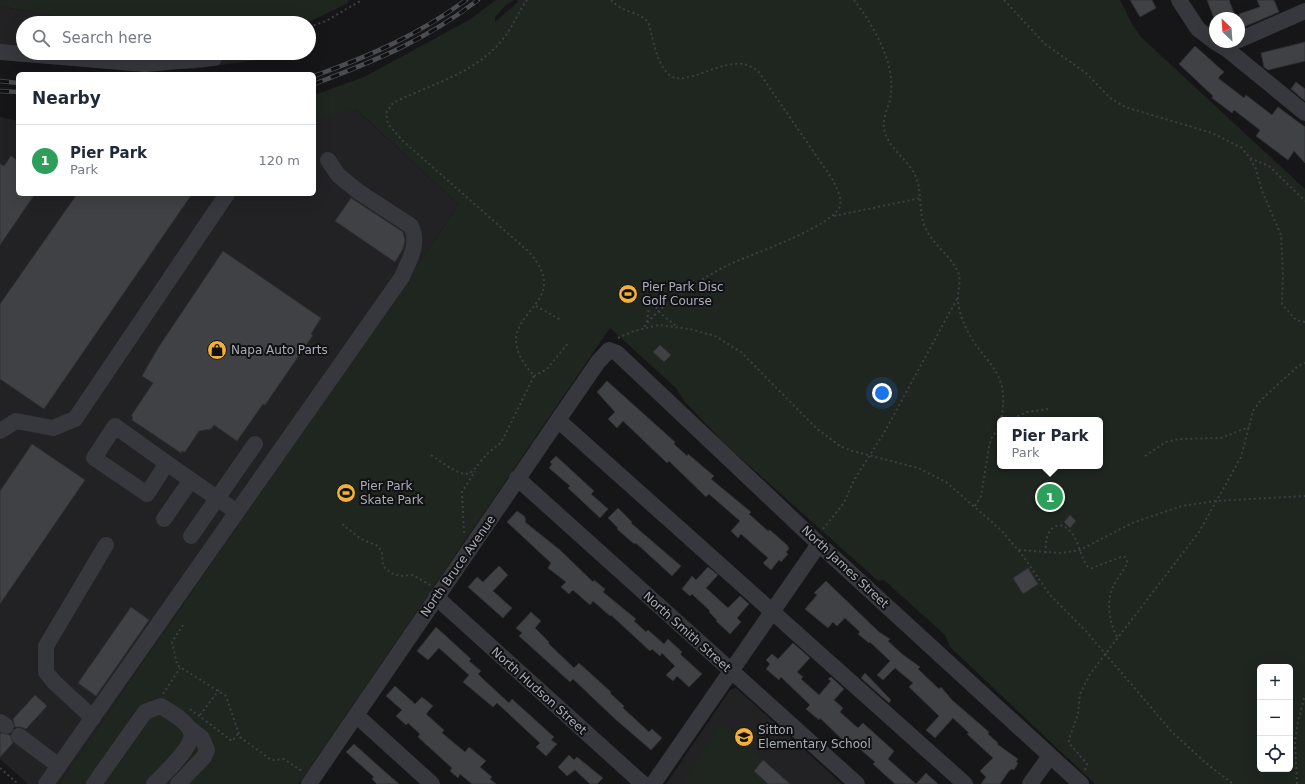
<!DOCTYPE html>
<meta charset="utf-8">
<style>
body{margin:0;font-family:"DejaVu Sans",sans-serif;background:#f6f6f7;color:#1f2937}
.controls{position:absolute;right:12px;bottom:12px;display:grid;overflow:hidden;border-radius:6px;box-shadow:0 4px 16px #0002}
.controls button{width:36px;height:36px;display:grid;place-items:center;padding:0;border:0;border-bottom:1px solid #e0e1e3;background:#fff;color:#1f2937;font:20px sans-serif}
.compass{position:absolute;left:1209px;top:12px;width:36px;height:36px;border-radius:50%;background:#fff;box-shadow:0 4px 16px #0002;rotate:335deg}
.you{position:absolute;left:882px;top:393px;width:14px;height:14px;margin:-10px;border:3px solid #fff;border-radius:50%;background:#1a73e8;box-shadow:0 0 0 6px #1a73e833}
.badge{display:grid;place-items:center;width:26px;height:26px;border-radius:50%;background:#2563eb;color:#fff;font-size:13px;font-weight:700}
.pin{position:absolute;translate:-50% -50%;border:2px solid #fff;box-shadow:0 1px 4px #0006}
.popup{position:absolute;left:997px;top:417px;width:106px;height:52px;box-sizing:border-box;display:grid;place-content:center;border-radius:6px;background:#fff;filter:drop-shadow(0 1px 3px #0005);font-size:13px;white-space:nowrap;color:#747a83}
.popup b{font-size:15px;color:#1f2937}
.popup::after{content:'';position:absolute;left:50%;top:100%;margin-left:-8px;border:8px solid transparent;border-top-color:#fff}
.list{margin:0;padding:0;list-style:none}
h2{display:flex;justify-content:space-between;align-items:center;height:52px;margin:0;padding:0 16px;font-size:17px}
h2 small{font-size:13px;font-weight:400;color:#747a83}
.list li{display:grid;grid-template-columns:26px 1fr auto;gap:12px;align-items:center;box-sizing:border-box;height:72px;padding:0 16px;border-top:1px solid #e0e1e3}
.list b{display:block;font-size:15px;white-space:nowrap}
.list p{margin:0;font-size:13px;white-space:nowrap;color:#747a83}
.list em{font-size:13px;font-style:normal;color:#747a83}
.icon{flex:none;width:22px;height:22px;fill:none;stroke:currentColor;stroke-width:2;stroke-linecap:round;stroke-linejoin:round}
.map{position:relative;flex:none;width:1305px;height:784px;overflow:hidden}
.search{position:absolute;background:#fff;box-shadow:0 4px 16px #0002;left:16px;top:16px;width:300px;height:44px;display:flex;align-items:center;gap:10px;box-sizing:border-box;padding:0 14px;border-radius:22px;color:#747a83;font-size:15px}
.panel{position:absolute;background:#fff;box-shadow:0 4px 16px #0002;left:16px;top:72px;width:300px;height:124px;border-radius:6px}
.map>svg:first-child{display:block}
.built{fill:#222225}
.green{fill:#1e261f;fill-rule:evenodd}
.building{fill:#404145;stroke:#303034}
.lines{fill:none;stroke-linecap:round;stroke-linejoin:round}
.path{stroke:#3d3f44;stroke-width:2;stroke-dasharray:2 3;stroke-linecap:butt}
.minor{stroke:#37383d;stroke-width:16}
.rail-casing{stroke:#4a4c52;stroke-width:4.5}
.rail{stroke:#111113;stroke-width:3;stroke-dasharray:9;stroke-linecap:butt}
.labels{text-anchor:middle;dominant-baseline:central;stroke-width:4;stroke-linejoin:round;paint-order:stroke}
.poi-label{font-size:12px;fill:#a8adb8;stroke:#111113;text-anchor:start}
.street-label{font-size:12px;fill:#a8adb8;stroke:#111113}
</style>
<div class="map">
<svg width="1305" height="784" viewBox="0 0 1305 784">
<rect width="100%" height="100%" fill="#161618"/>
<path class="built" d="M0,6L92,23H23V53H257L256,60L194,69H135L0,59Z
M347,101L459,205L59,784H28L0,759V117L18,121V194H314V120Z
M736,688L842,784H666L730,690Z"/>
<path class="green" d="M0,0H349L348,3L307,23H92L0,6Z
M496,0H514L506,5L495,17V22L519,1L515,0H1120L1132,24L1141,37L1305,189V784H1095L950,647L945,635L884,580L878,581L726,445L684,401L676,388L610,328L299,784H59L459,205L356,109L314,121V95L364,77L469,20ZM1000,420H1100V466H1000ZM1260,667H1290V769H1260Z
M727,726L763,760L754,771L768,784H682L717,728Z"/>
<path class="building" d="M1130,0H1152L1156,8L1140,17Z
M1207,0H1229L1236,18H1214Z
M1257,0H1274L1279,12L1239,29V14L1260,7Z
M1305,42V61L1268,70L1264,67L1261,53Z
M1195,46L1224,72L1218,78L1244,98L1246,95L1272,115L1278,107L1305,127V163L1294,151L1288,160L1256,136L1260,130L1234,110L1232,113L1212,98L1213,96L1179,64Z
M1296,82L1305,89V101L1291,89Z
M11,156L18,161V194H35L0,245V164L4,166Z
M77,194H192L44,409L0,379V304Z
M351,198L403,232L405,240L403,249L395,262L335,221Z
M223,251L321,318L311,334L313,335L265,405L263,404L237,441L214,425L211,429L199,431L185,452L182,451L181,453L132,420L133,417L131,416L153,383L142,376L158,348Z
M660,345L671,355L664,362L653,352Z
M607,381L675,442L674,444L687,456L688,454L714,476L711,479L751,512L749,514L768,531L770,530L787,545L789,549L786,552L788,554L781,562L779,560L771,570L763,563L768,558L741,534L738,538L731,531L740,521L709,494L706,497L669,461L667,463L623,421L617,428L608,419L615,412L597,392Z
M32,444L85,480L0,604V491Z
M556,456L594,491L591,494L608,509L600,518L568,488L570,486L549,468L552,464L550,462Z
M618,508L632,522L631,523L681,566L672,576L637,544L633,543L617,529L618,528L608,518Z
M517,511L524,516L526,520L525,522L560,550L593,582L594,580L605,589L603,592L636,619L634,621L646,632L648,630L664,644L668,639L682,652L680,654L702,674L689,687L677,676L673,681L666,675L675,666L662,653L660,656L652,649L650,651L611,615L610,616L593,601L590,605L573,590L569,594L561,587L566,582L548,568L551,563L507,522Z
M1070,515L1076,521L1070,528L1064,522Z
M499,566L508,575L493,591L512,608L503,618L468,587L477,577L483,582Z
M708,567L718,575L706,588L728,608L740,596L749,604L737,618L741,622L730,634L716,621L717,620L709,612L710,611L692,594L690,596L682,589L692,576L696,580Z
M1028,568L1038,584L1023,594L1013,578Z
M826,581L879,632L890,639L888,641L902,654L920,667L918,669L939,689L941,687L952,700L989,732L988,734L998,743L997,744L1018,759L1016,762L1018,763L1014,770L1012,769L1009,771L1000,784H981L986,777L980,771L993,758L967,734L969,733L953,718L935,738L926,730L939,716L909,687L913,683L895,668L883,680L877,675L890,661L870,642L869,643L858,634L860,632L845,618L837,626L833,622L828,628L805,609L817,595L814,593Z
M131,607L149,620L96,696L78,683Z
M531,612L541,621L535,628L549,642L548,643L574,668L579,663L611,692L610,693L624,706L623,708L649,732L652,729L662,738L651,750L614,718L573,679L570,682L519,636L522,633L516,628Z
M436,627L471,659L469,661L481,671L478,674L483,679L509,703L512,699L554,737L551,740L557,744L546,756L536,747L540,743L497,703L493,707L463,682L469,675L439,648L428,660L417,651Z
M793,643L810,658L797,672L803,677L801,679L819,695L831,681L828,679L831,677L844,689L834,700L843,708L840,712L858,728L863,723L894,751L888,759L916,784L926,773L938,784H895L873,764L875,762L854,744L851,748L820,718L819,720L806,709L810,705L781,677L779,680L766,669L770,664L766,660L772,654L778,659Z
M865,673L891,700L889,703L861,678Z
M395,686L415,704L422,697L433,706L426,714L444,730L442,733L465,752L469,747L486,761L480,767L492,777L490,779L496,784H472L460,774L458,778L450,771L452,768L418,737L420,734L408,723L406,725L396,716L402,710L386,696Z
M35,695L47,706L26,729L21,727H15L13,719Z
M0,733L10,735L13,743L0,757Z
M354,744L383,770L399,784H377L372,779L374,777L346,752Z
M569,755L574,760L577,757L603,778L597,784H590L575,770L567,776L558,767Z
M763,760L790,784H768L754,771Z"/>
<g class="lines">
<path class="path" d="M611,0C622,13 638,11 647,21C650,24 650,29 651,32C654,46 659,68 671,76C686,87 724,57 747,65C751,66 754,69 758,71L833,180C836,188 842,197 840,206C834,226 750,255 730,264C702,278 663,302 644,327
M854,0C873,25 895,62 891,94C890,105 882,117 884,129C888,147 904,157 913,171C924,190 917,208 925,227C932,244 949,254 957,270C962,278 958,288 958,297C958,305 960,315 964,323C980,364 1012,366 1001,420
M1004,0L1045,44L1086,73L1110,98L1125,107L1212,133L1242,148L1250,158L1269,166L1305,201
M309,27L326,21L362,0
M226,55L232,53
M1250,159L1256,169L1262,191L1281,235L1283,275L1282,304L1296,320L1305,322
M834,216L921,198
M536,306L561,320
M647,322L650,298L660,313L676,326
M618,338L634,331L659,325L690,329L715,336L741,352L816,428L840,446L852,451L918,468L946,482L1002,531L1023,556L1050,595L1085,630L1172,732L1207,764L1233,784
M534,376L547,369L569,342
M1008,420L1027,412L1048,409
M431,455C483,492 464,467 501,443L534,376C527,367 519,358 517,347C508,310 572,301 529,252L403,141L388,124L386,113L393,103C431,84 475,74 503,39C513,27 518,12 527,0
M1145,456L1166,442L1179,439L1221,438L1249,427
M975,506L981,496L989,447L991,439L1000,426
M344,524L343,525L361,539L378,546L382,553L383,566L391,573L400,576L413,575L430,585
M823,529L844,503L854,480L884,433L958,297
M464,533L462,492L475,471
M1019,550L1061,553L1080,550L1132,523L1182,506L1215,501L1305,496
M1046,553C1045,541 1047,527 1060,525C1079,530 1078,555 1088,567L1092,568L1121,557H1125L1127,560V564C1122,573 1114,582 1111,592C1107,606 1110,626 1118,638
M183,625L172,642L177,665L226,696L240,737L270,759L274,760L284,759L302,771
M163,694L180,668
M190,709L232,741L238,734
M200,715L219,690
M0,768L18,784
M1085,770L1087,764L1069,743V739L1078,714L1080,694L1090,674L1199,532L1241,457L1253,411L1261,400L1298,366L1305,363
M1297,784L1295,742L1298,721L1305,695"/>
<path class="minor" d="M1179,0L1198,29L1215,42
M1239,40L1305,11
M1215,42L1228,50L1305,113
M0,52L145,64L214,58
M558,420L965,784
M0,431L16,421L53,428L75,419L227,194
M167,463L147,494L94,458L115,426C155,455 196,484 237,512
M517,478L857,784
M164,519L191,480
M191,536L255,444
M436,597L643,784
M356,715L432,784
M93,718L54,682L46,672V646L106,545
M0,722L6,726
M19,736L59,766
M46,784L402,277C409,260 420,244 411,226L359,192L338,175L328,160
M94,784L145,712L161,706C171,713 186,720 191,732C195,745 163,775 154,784
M178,784L204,757L207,750L202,738L188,727
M309,784L558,420L598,362L609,350L617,353L819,544L1081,784
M653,784L819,544
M1030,784L1050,756"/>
<defs>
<path id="rail" d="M314,76C370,56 418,35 466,0
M0,81L18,83
M314,84C375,61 426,40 478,0
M0,91L18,92"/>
</defs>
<use href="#rail" class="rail-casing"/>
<use href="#rail" class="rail"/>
</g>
<defs>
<symbol id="stadium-disc" viewBox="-11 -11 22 22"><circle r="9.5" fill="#f2b134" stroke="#111113"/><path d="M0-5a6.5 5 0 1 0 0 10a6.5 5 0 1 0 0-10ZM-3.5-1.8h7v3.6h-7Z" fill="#111"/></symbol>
<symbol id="shop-disc" viewBox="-11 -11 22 22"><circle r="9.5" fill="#f2b134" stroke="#111113"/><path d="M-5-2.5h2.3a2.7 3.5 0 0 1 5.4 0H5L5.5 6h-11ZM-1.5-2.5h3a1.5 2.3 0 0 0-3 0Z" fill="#111"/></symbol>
<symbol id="school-disc" viewBox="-11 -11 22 22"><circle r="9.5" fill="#f2b134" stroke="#111113"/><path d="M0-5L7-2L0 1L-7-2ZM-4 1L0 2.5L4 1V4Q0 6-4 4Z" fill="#111"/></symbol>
</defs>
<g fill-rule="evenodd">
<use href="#stadium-disc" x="617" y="283" width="22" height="22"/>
<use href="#shop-disc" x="206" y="339" width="22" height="22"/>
<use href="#stadium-disc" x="335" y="482" width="22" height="22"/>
<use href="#school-disc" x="733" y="726" width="22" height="22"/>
</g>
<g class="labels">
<g class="poi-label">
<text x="642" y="287">Pier Park Disc<tspan x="642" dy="14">Golf Course</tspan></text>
<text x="231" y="350">Napa Auto Parts</text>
<text x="360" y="486">Pier Park<tspan x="360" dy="14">Skate Park</tspan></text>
<text x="758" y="730">Sitton<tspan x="758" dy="14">Elementary School</tspan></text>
</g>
<g class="street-label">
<text transform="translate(458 566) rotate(-55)">North Bruce Avenue</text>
<text transform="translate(845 567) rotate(43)">North James Street</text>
<text transform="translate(687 632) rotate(42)">North Smith Street</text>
<text transform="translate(539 691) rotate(42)">North Hudson Street</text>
</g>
</g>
</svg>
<div class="controls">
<button>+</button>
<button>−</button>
<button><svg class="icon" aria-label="locate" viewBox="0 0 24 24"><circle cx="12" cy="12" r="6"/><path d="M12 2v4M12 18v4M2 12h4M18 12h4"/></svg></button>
</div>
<svg class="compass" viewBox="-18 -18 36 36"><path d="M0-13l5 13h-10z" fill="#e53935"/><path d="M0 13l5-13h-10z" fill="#747a83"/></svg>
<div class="you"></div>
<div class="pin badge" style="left:1050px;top:497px;background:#2e9e5b">1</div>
<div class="popup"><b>Pier Park</b>Park</div>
<div class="search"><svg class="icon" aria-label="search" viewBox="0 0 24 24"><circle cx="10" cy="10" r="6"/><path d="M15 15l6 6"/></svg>Search here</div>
<section class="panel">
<h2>Nearby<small></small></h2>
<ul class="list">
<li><span class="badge" style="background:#2e9e5b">1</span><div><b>Pier Park</b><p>Park</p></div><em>120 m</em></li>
</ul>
</section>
</div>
